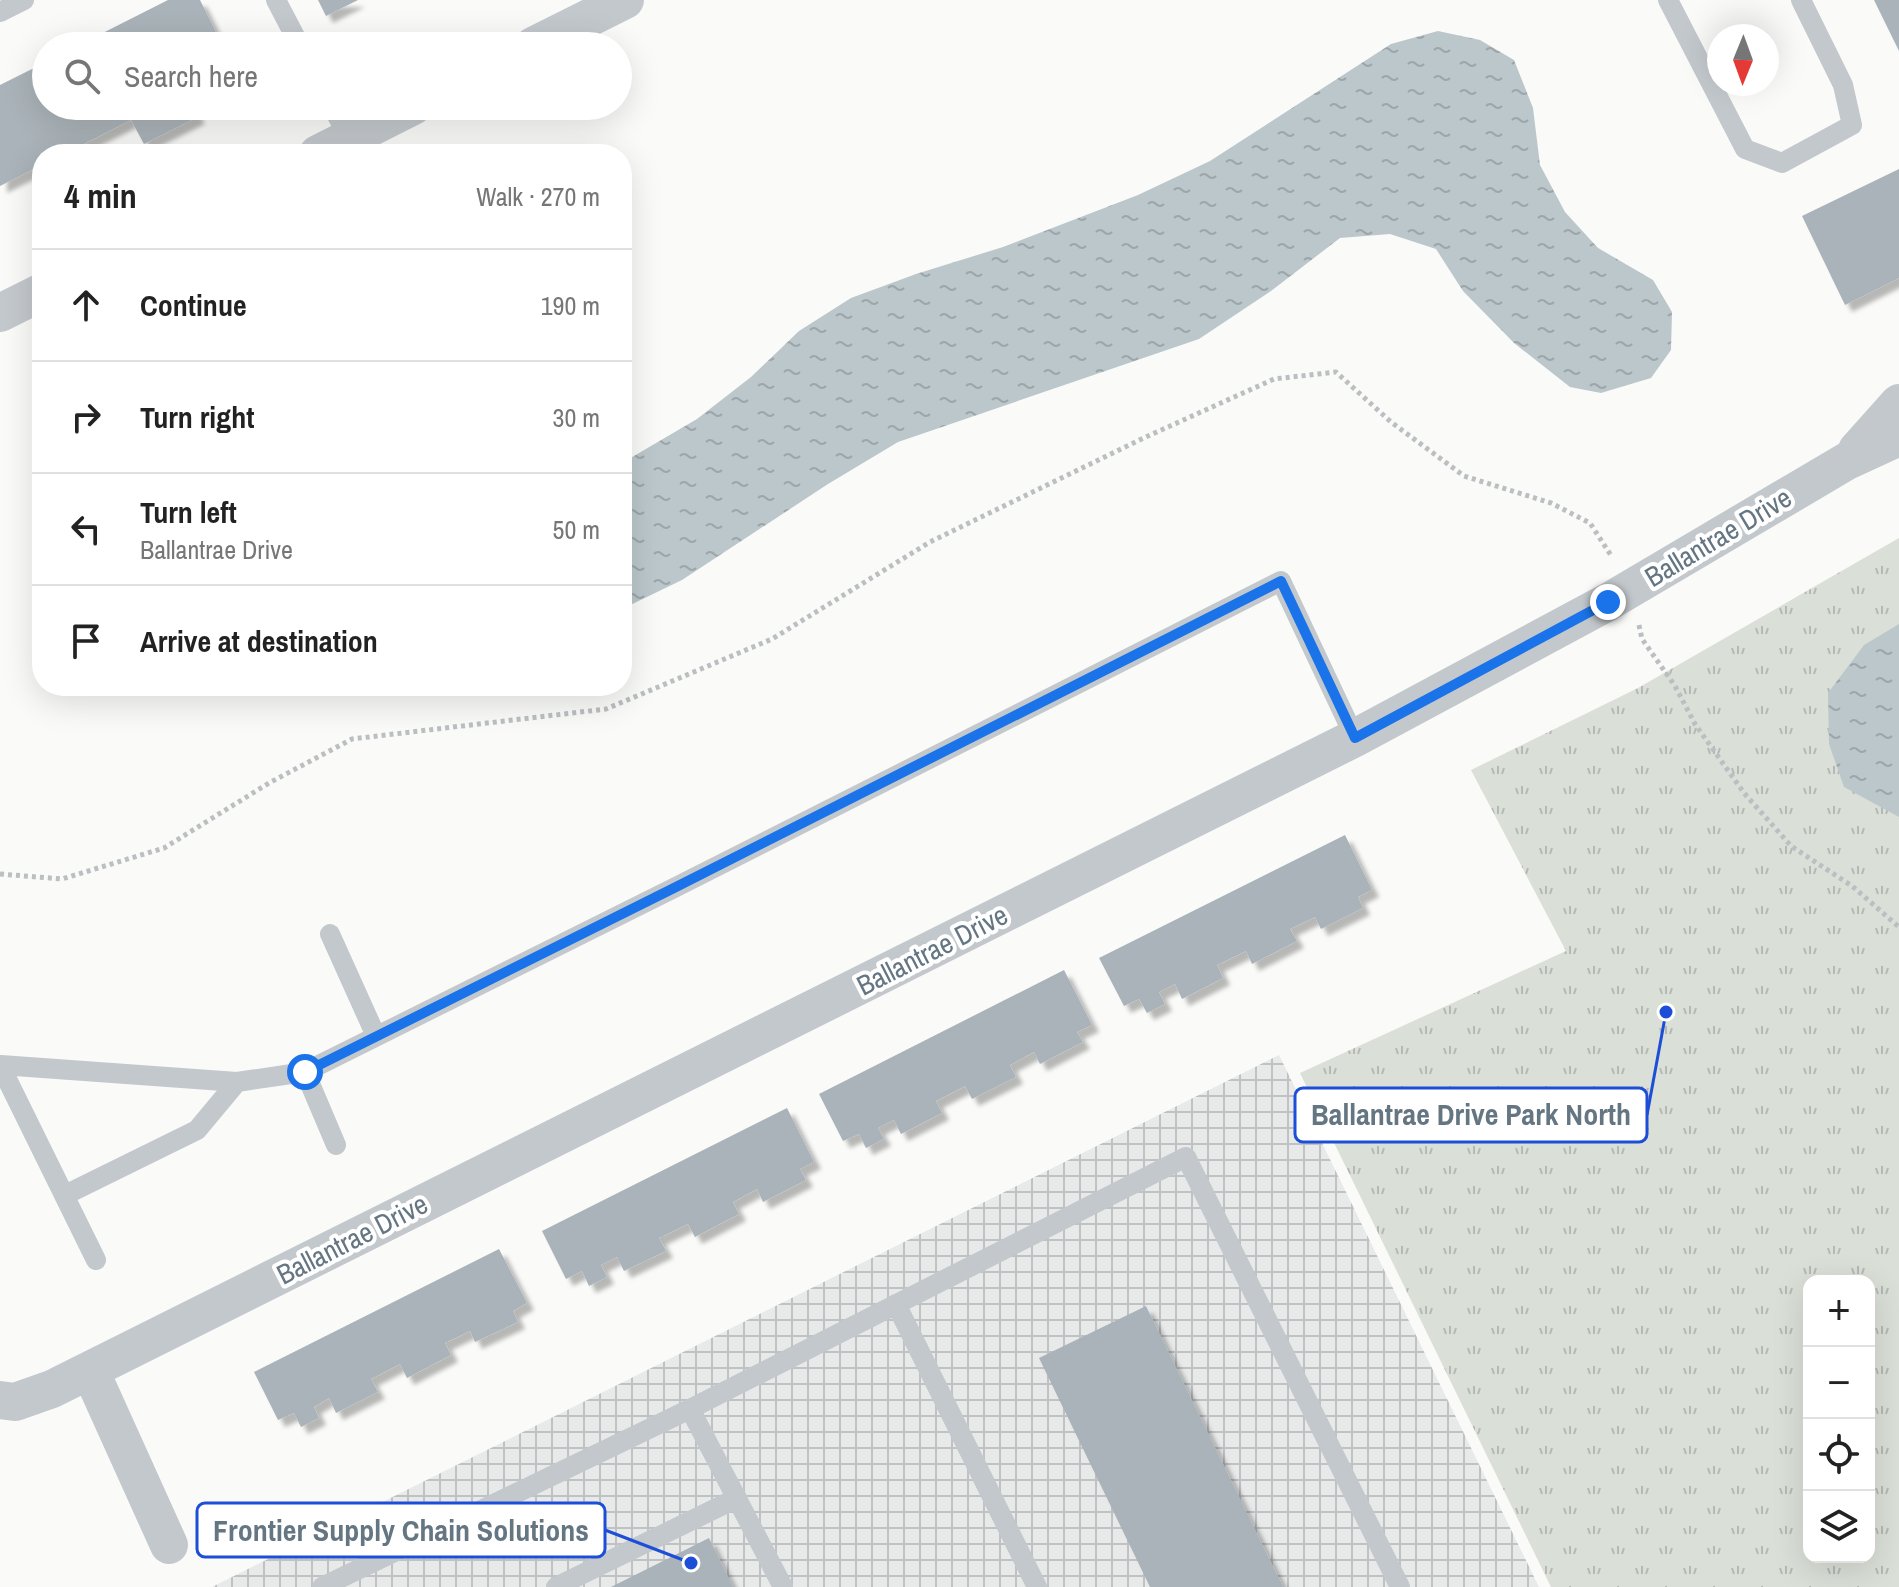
<!DOCTYPE html>
<meta charset="utf-8">
<style>
body{margin:0;font-family:"Archivo Narrow",sans-serif;background:#f2f2f2;color:#222}
.controls{position:absolute;right:24px;bottom:24px;display:grid;overflow:hidden;border-radius:16px;box-shadow:0 8px 32px #0002}
.controls button{width:72px;height:72px;display:grid;place-items:center;padding:0;border:0;border-bottom:2px solid #e0e0e0;background:#fff;color:#222;font:40px sans-serif}
.compass{position:absolute;left:1707px;top:24px;width:72px;height:72px;border-radius:50%;background:#fff;box-shadow:0 8px 32px #0002;rotate:181deg}
.stop{position:absolute;width:24px;height:24px;margin:-18px;border:6px solid #1a73e8;border-radius:50%;background:#fff}
.stop.end{background:#1a73e8;border-color:#fff;box-shadow:0 2px 8px #0008}
.list{margin:0;padding:0;list-style:none}
h2{display:flex;justify-content:space-between;align-items:center;height:104px;margin:0;padding:0 32px;font-size:34px}
h2 small{font-size:26px;font-weight:400;color:#767676}
.list li{display:grid;grid-template-columns:52px 1fr auto;gap:24px;align-items:center;box-sizing:border-box;height:112px;padding:0 32px;border-top:2px solid #e0e0e0}
.list b{display:block;font-size:30px;white-space:nowrap}
.list p{margin:0;font-size:26px;white-space:nowrap;color:#767676}
.list em{font-size:26px;font-style:normal;color:#767676}
.icon{flex:none;width:44px;height:44px;fill:none;stroke:currentColor;stroke-width:2;stroke-linecap:round;stroke-linejoin:round}
.map{position:relative;flex:none;width:1899px;height:1587px;overflow:hidden}
.search{position:absolute;background:#fff;box-shadow:0 8px 32px #0002;left:32px;top:32px;width:600px;height:88px;display:flex;align-items:center;gap:20px;box-sizing:border-box;padding:0 28px;border-radius:44px;color:#767676;font-size:30px}
.panel{position:absolute;background:#fff;box-shadow:0 8px 32px #0002;left:32px;top:144px;width:600px;height:552px;border-radius:32px}
.map>svg:first-child{display:block}
.industrial{fill:url(#industrial-grid)}
.park{fill:url(#park-tufts);fill-rule:evenodd}
.water{fill:url(#water-ripples)}
.building{fill:#aab3b9;filter:url(#shadow)}
.lines{fill:none;stroke-linecap:round;stroke-linejoin:round}
.path{stroke:#bbbfc2;stroke-width:5;stroke-dasharray:4 4;stroke-linecap:butt}
.service{stroke:#c3c8cc;stroke-width:20}
.minor{stroke:#c3c8cc;stroke-width:38}
.route{stroke:#1a73e8;stroke-width:10}
.labels{text-anchor:middle;dominant-baseline:central;stroke-width:8;stroke-linejoin:round;paint-order:stroke}
.street-label{font-size:28px;fill:#657683;stroke:#fff}
.leader{fill:none;stroke:#1d4ed8;stroke-width:3}
.callout-dot{fill:#1d4ed8;stroke:#fff;stroke-width:3}
.callout{fill:#fff;stroke:#1d4ed8;stroke-width:3}
.callout-label{font-size:30px;text-anchor:middle;font-weight:bold;fill:#657683}
</style>
<div class="map">
<svg width="1899" height="1587" viewBox="0 0 1899 1587">
<defs>
<pattern id="industrial-grid" width="8" height="8" patternUnits="userSpaceOnUse" patternTransform="scale(2)"><rect width="8" height="8" fill="#e8e9e9"/><path d="M0 4h8M4 0v8" fill="none" stroke="#c0c1c2"/></pattern>
<pattern id="park-tufts" width="24" height="20" patternUnits="userSpaceOnUse" patternTransform="scale(2)"><rect width="24" height="20" fill="#dadfd7"/><path d="M3 7l-1-3M5 7V3M7 7l1-3M15 17l-1-3M17 17v-4M19 17l1-3" fill="none" stroke="#b4b9b4"/></pattern>
<pattern id="water-ripples" width="26" height="14" patternUnits="userSpaceOnUse" patternTransform="scale(2)"><rect width="26" height="14" fill="#bbc7cb"/><path d="M2 4q2-2 4 0t4 0M15 11q2-2 4 0t4 0" fill="none" stroke="#9ca6aa"/></pattern>
<filter id="shadow"><feDropShadow dx="7" dy="7" stdDeviation="2" flood-color="#0004"/></filter>
</defs>
<rect width="100%" height="100%" fill="#fafaf8"/>
<path class="industrial" d="M1279,1055L1539,1587H212Z"/>
<path class="park" d="M1899,538V1587H1551L1300,1073L1566,951L1471,770L1638,688ZM1809,1281H1869V1557H1809Z"/>
<path class="water" d="M1438,31L1480,40L1514,60L1533,108L1540,165L1565,212L1598,248L1653,280L1672,312L1671,350L1651,378L1601,393L1570,387L1514,343L1463,291L1436,249L1390,234L1340,238L1271,291L1199,339L898,442L828,484L682,580L622,609V463L697,419L751,377L799,331L851,298L916,274L1003,247L1138,195L1210,161L1391,44Z
M1899,624V817L1844,787L1829,744L1828,693L1864,645Z"/>
<path class="building" d="M168,0H200L223,46H77Z
M318,0H358L326,16Z
M1874,0H1899V51Z
M46,62V106H192L198,117L144,144L131,120L64,154H42V165L0,186V85Z
M1899,169V278L1845,305L1802,216Z
M1345,835L1372,890L1358,897L1363,908L1321,929L1315,917L1290,929L1297,941L1252,964L1246,951L1217,965L1223,978L1182,999L1175,984L1159,992L1165,1004L1147,1013L1139,999L1124,1006L1099,958Z
M1064,970L1092,1025L1077,1032L1083,1042L1040,1064L1034,1052L1010,1065L1016,1077L972,1099L965,1086L936,1101L942,1113L901,1134L894,1120L878,1128L884,1139L866,1148L859,1134L843,1141L819,1094Z
M787,1108L814,1162L800,1169L806,1180L763,1202L757,1189L733,1202L739,1214L695,1237L688,1224L659,1238L666,1251L624,1271L617,1257L601,1265L607,1277L589,1286L582,1271L566,1279L542,1231Z
M499,1249L527,1303L513,1311L518,1322L475,1342L470,1331L445,1343L451,1355L407,1378L400,1364L371,1379L378,1392L336,1413L329,1398L314,1407L319,1418L301,1427L294,1413L278,1420L254,1372Z
M1146,1306L1283,1587H1150L1039,1358Z
M709,1538L733,1587H611Z"/>
<g class="lines">
<path class="path" d="M1639,625L1642,639L1675,686L1695,724L1744,793L1791,846L1852,886L1899,927
M0,874L62,879L164,848L269,783L352,739L606,709L772,639L930,542L1148,436L1274,379L1336,372L1391,422L1464,476L1551,503L1590,523L1612,557"/>
<path class="service" d="M276,0L300,46
M1668,0L1745,149L1782,163L1852,125L1843,85L1801,0
M0,12L24,0
M332,106L349,138
M330,934L376,1036
M0,1065L96,1260
M1,1065L237,1082L197,1130L65,1195
M305,1072L336,1145
M237,1082L305,1072L674,888L1281,581L1355,738
M896,1304L1037,1587
M690,1409L783,1587
M322,1587L690,1409L1186,1157L1400,1587
M556,1587L737,1498"/>
<path class="minor" d="M533,46L625,0
M318,154L413,106
M0,313L42,292
M1857,450L1899,403
M90,1370L169,1545
M0,1400L15,1402L52,1389L1355,738L1608,602L1847,461L1899,437"/>
</g>
<g class="lines">
<path class="route" d="M305,1072L674,888L1281,581L1355,738L1608,602"/>
</g>
<g class="labels">
<g class="street-label">
<text transform="translate(1718 537) rotate(-31)">Ballantrae Drive</text>
<text transform="translate(932 950) rotate(-27)">Ballantrae Drive</text>
<text transform="translate(352 1239) rotate(-27)">Ballantrae Drive</text>
</g>
</g>
<path class="leader" d="M1666 1012L1647 1115M691 1563L605 1530"/>
<g class="callout-dot">
<circle cx="1666" cy="1012" r="8"/>
<circle cx="691" cy="1563" r="8"/>
</g>
<g class="callout">
<rect x="1295" y="1088" width="352" height="54" rx="8"/>
<rect x="197" y="1503" width="408" height="54" rx="8"/>
</g>
<g class="callout-label">
<text x="1471" y="1125">Ballantrae Drive Park North</text>
<text x="401" y="1541">Frontier Supply Chain Solutions</text>
</g>
</svg>
<div class="controls">
<button>+</button>
<button>−</button>
<button><svg class="icon" aria-label="locate" viewBox="0 0 24 24"><circle cx="12" cy="12" r="6"/><path d="M12 2v4M12 18v4M2 12h4M18 12h4"/></svg></button>
<button><svg class="icon" aria-label="layers" viewBox="0 0 24 24"><path d="M12 4l9 5-9 5-9-5zM3 14l9 5 9-5"/></svg></button>
</div>
<svg class="compass" viewBox="-18 -18 36 36"><path d="M0-13l5 13h-10z" fill="#e53935"/><path d="M0 13l5-13h-10z" fill="#767676"/></svg>
<div class="stop" style="left:305px;top:1072px"></div>
<div class="stop end" style="left:1608px;top:602px"></div>
<div class="search"><svg class="icon" aria-label="search" viewBox="0 0 24 24"><circle cx="10" cy="10" r="6"/><path d="M15 15l6 6"/></svg>Search here</div>
<section class="panel">
<h2>4 min<small>Walk · 270 m</small></h2>
<ul class="list">
<li><svg class="icon" aria-label="ahead" viewBox="0 0 24 24"><path d="M12 20V5M6 11l6-6 6 6"/></svg><div><b>Continue</b></div><em>190 m</em></li>
<li><svg class="icon" aria-label="right" viewBox="0 0 24 24"><path d="M7 20v-9h11M14 6l5 5-5 5"/></svg><div><b>Turn right</b></div><em>30 m</em></li>
<li><svg class="icon" aria-label="left" viewBox="0 0 24 24"><path d="M17 20v-9H6M10 6l-5 5 5 5"/></svg><div><b>Turn left</b><p>Ballantrae Drive</p></div><em>50 m</em></li>
<li><svg class="icon" aria-label="arrive" viewBox="0 0 24 24"><path d="M6 21V4h12l-3 4 3 4H6"/></svg><div><b>Arrive at destination</b></div></li>
</ul>
</section>
</div>
